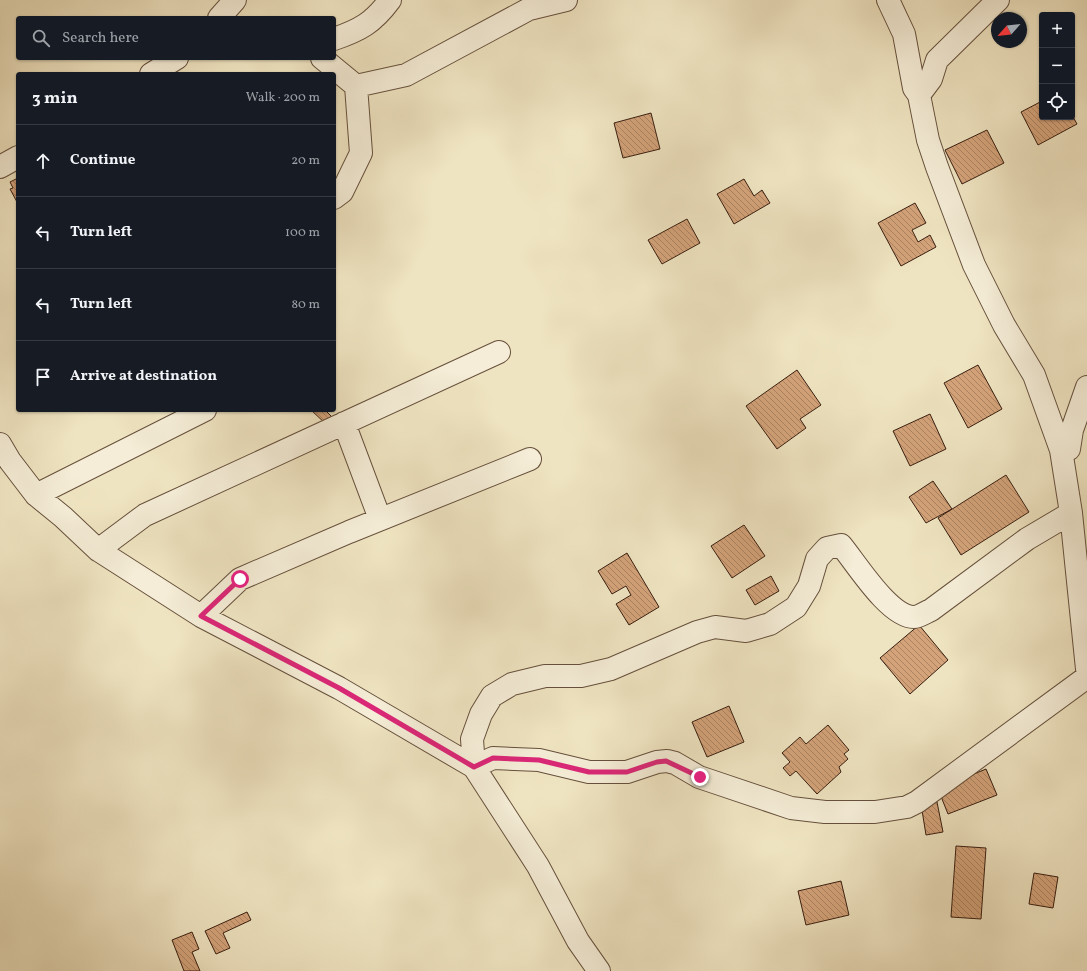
<!DOCTYPE html>
<meta charset="utf-8">
<style>
body{margin:0;font-family:Vollkorn,serif;background:#20242c;color:#f1f3f6}
.controls{position:absolute;right:12px;top:12px;display:grid;overflow:hidden;border-radius:4px;box-shadow:0 1px 3px #0004}
.controls button{width:36px;height:36px;display:grid;place-items:center;padding:0;border:0;border-bottom:1px solid #363941;background:#171b24;color:#f1f3f6;font:20px sans-serif}
.compass{position:absolute;left:991px;top:12px;width:36px;height:36px;border-radius:50%;background:#171b24;box-shadow:0 1px 3px #0004;rotate:243deg}
.stop{position:absolute;width:12px;height:12px;margin:-9px;border:3px solid #db2777;border-radius:50%;background:#fff}
.stop.end{background:#db2777;border-color:#fff;box-shadow:0 1px 4px #0008}
.list{margin:0;padding:0;list-style:none}
h2{display:flex;justify-content:space-between;align-items:center;height:52px;margin:0;padding:0 16px;font-size:17px}
h2 small{font-size:13px;font-weight:400;color:#9ea1a6}
.list li{display:grid;grid-template-columns:26px 1fr auto;gap:12px;align-items:center;box-sizing:border-box;height:72px;padding:0 16px;border-top:1px solid #363941}
.list b{display:block;font-size:15px;white-space:nowrap}
.list em{font-size:13px;font-style:normal;color:#9ea1a6}
.icon{flex:none;width:22px;height:22px;fill:none;stroke:currentColor;stroke-width:2;stroke-linecap:round;stroke-linejoin:round}
.map{position:relative;flex:none;width:1087px;height:971px;overflow:hidden}
.search{position:absolute;background:#171b24;box-shadow:0 1px 3px #0004;left:16px;top:16px;width:320px;height:44px;display:flex;align-items:center;gap:10px;box-sizing:border-box;padding:0 14px;border-radius:4px;color:#9ea1a6;font-size:15px}
.panel{position:absolute;background:#171b24;box-shadow:0 1px 3px #0004;left:16px;top:72px;width:320px;height:340px;border-radius:4px}
.map>svg:first-child{display:block}
.building{fill:url(#building-back-hatch);stroke:#381e10}
.lines{fill:none;stroke-linecap:round;stroke-linejoin:round}
.street-casing{stroke:#66503c;stroke-width:24}
.street{stroke:#f5edd7;stroke-width:22}
.route{stroke:#db2777;stroke-width:5}
</style>
<div class="map">
<svg width="1087" height="971" viewBox="0 0 1087 971">
<defs>
<pattern id="building-back-hatch" width="6" height="6" patternUnits="userSpaceOnUse"><rect width="6" height="6" fill="#d4a37a"/><path d="M-1 5l2 2M0 0l6 6M5-1l2 2" fill="none" stroke="#ad8463"/></pattern>
</defs>
<rect width="100%" height="100%" fill="#efe4c1"/>
<filter id="stains"><feTurbulence type="fractalNoise" baseFrequency=".005" numOctaves="4"/><feColorMatrix values="0 0 0 0 .2 0 0 0 0 .09 0 0 0 0 .02 0 0 0 .5 -.17"/></filter>
<radialGradient id="worn" r=".72"><stop offset=".6" stop-color="#630" stop-opacity="0"/><stop offset="1" stop-color="#630" stop-opacity=".3"/></radialGradient>
<path class="building" d="M1042,101V117H1072V115L1077,124L1038,145L1021,112Z
M651,113L660,149L623,158L614,123Z
M987,130L1004,163L962,184L945,150Z
M18,178V202H17L10,189L13,188L10,182Z
M744,179L754,196L762,190L770,203L734,224L717,194Z
M915,203L926,223L912,230L918,242L930,235L936,247L901,266L878,223Z
M687,219L700,243L662,264L648,240Z
M978,365L1002,409L968,428L944,383Z
M797,370L821,405L800,419L806,428L777,449L746,406Z
M311,410H325L334,419L327,425Z
M930,414L946,449L910,466L893,431Z
M1006,475L1029,512L961,555L938,518Z
M933,481L952,509L926,523L909,497Z
M744,525L765,556L732,578L711,546Z
M627,553L659,607L629,625L616,604L631,595L626,586L612,594L598,571Z
M771,576L779,591L755,605L746,590Z
M919,625L948,660L910,694L880,658Z
M729,706L744,742L707,757L692,722Z
M828,725L849,750L844,754L848,759L839,767L841,772L817,794L796,771L790,776L783,768L790,762L782,753L800,737L806,744Z
M986,769L997,795L948,814L938,789Z
M937,802L943,832L926,835L921,804Z
M956,846L986,848L981,919L951,917Z
M1034,873L1058,877L1053,908L1029,904Z
M841,881L849,915L806,925L798,891Z
M247,912L251,920L223,933L230,948L216,954L205,931Z
M192,932L199,949L192,952L200,971H184L172,940Z"/>
<g class="lines">
<defs>
<path id="street" d="M888,0L904,34L914,88L919,95L928,140L937,167L974,265L1004,325L1034,375L1061,450L1071,513L1087,669
M219,18L235,0
M334,39C360,30 373,23 390,0
M322,58L356,86L406,75L529,9L566,0
M151,74L177,58
M919,95L931,79L937,60L998,0
M0,167L18,157
M334,198L342,192L361,153L356,86
M344,423L380,519
M0,444L10,461L36,495L63,517L98,550L201,616L339,688L474,767L538,866L578,941L599,971
M1069,449L1072,430L1087,387
M36,495L205,410
M1071,513L1027,539L931,610C926,612 919,617 914,617C889,617 856,563 841,545L827,548L817,559L809,586L796,607L770,624L746,631L715,627L697,632L611,669L581,676H545L512,684L492,696L481,714L472,739L474,767L493,758L539,760L589,772H627L657,762L667,761L675,763L699,777L791,808L825,812H875L907,807L917,802L1087,677
M98,550L145,515L499,352
M201,616L240,579L349,532L530,459"/>
</defs>
<use href="#street" class="street-casing"/>
<use href="#street" class="street"/>
</g>
<g class="lines">
<path class="route" d="M240,579L201,616L339,688L474,767L493,758L539,760L589,772H627L657,762L666,761L700,777"/>
</g>
<rect width="100%" height="100%" filter="url(#stains)"/>
<rect width="100%" height="100%" fill="url(#worn)"/>
</svg>
<div class="controls">
<button>+</button>
<button>−</button>
<button><svg class="icon" aria-label="locate" viewBox="0 0 24 24"><circle cx="12" cy="12" r="6"/><path d="M12 2v4M12 18v4M2 12h4M18 12h4"/></svg></button>
</div>
<svg class="compass" viewBox="-18 -18 36 36"><path d="M0-13l5 13h-10z" fill="#e53935"/><path d="M0 13l5-13h-10z" fill="#9ea1a6"/></svg>
<div class="stop" style="left:240px;top:579px"></div>
<div class="stop end" style="left:700px;top:777px"></div>
<div class="search"><svg class="icon" aria-label="search" viewBox="0 0 24 24"><circle cx="10" cy="10" r="6"/><path d="M15 15l6 6"/></svg>Search here</div>
<section class="panel">
<h2>3 min<small>Walk · 200 m</small></h2>
<ul class="list">
<li><svg class="icon" aria-label="ahead" viewBox="0 0 24 24"><path d="M12 20V5M6 11l6-6 6 6"/></svg><div><b>Continue</b></div><em>20 m</em></li>
<li><svg class="icon" aria-label="left" viewBox="0 0 24 24"><path d="M17 20v-9H6M10 6l-5 5 5 5"/></svg><div><b>Turn left</b></div><em>100 m</em></li>
<li><svg class="icon" aria-label="left" viewBox="0 0 24 24"><path d="M17 20v-9H6M10 6l-5 5 5 5"/></svg><div><b>Turn left</b></div><em>80 m</em></li>
<li><svg class="icon" aria-label="arrive" viewBox="0 0 24 24"><path d="M6 21V4h12l-3 4 3 4H6"/></svg><div><b>Arrive at destination</b></div></li>
</ul>
</section>
</div>
